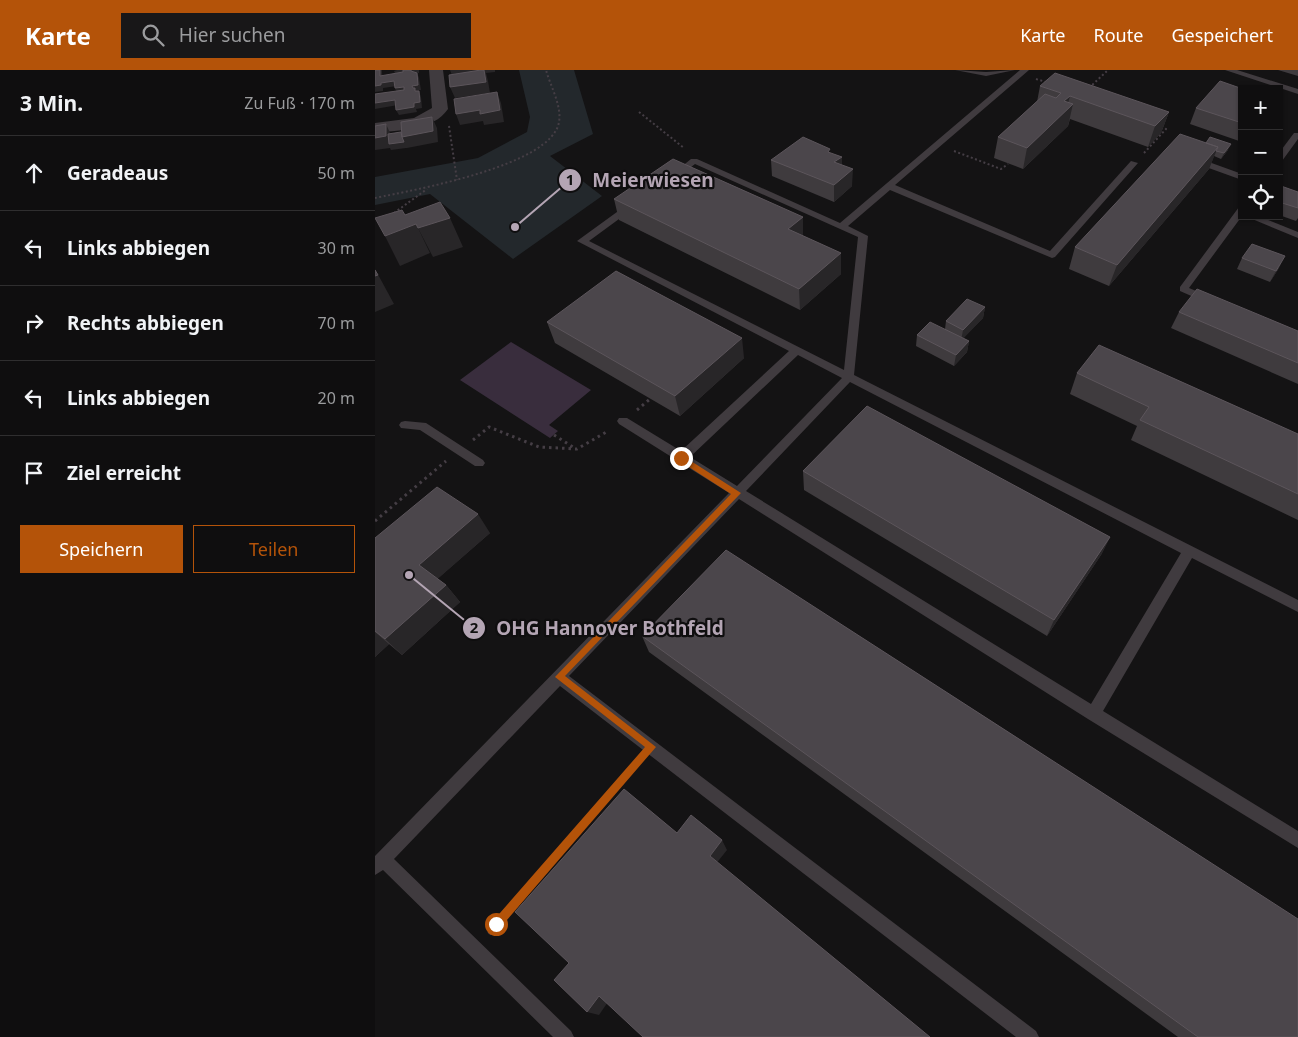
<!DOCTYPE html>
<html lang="de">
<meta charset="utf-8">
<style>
body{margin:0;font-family:"Noto Sans",sans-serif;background:#181718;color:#f1f3f6}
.controls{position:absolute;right:15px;top:15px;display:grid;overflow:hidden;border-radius:0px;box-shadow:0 1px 4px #0004}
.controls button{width:45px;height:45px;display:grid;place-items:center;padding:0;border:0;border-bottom:1px solid #2f2e2f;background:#0f0e0f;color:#f1f3f6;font:25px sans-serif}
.stop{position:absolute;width:15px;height:15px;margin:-11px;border:4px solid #b45309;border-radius:50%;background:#fff}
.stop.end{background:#b45309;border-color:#fff;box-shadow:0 1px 5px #0008}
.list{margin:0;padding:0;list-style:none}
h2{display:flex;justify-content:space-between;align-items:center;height:65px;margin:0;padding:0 20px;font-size:21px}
h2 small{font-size:16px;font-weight:400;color:#9b9c9e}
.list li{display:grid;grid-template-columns:32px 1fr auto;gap:15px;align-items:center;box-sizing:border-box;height:75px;padding:0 20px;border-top:1px solid #2f2e2f}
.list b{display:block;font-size:19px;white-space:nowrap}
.list em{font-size:16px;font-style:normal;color:#9b9c9e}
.actions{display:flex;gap:10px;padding:15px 20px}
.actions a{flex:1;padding:11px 0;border:1px solid #b45309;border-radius:0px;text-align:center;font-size:18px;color:#b45309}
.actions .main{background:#b45309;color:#fff}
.icon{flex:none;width:28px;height:28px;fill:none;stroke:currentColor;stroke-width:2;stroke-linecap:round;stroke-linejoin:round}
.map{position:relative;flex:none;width:923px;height:967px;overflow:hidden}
header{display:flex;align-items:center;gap:30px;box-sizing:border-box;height:70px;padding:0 25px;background:#b45309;color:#fff}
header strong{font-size:24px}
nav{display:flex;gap:28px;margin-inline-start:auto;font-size:18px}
.search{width:350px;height:45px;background:#181718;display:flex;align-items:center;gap:12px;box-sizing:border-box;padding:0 18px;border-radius:0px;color:#9b9c9e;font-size:19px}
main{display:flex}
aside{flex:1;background:#0f0e0f}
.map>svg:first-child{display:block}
.green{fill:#23282c}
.water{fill:#392d3d}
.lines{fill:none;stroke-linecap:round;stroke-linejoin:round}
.path-far2{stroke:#453e45;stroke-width:2;stroke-dasharray:2 2.5;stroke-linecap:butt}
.path-far1{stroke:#453e45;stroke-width:3;stroke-dasharray:2.5 4;stroke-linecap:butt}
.path{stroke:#453e45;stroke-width:4;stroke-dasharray:3 4.5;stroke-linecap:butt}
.service{fill:#403b3f;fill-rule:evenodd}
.minor{fill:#403b3f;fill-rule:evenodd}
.wall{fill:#3f3b3e}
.shaded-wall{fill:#282628}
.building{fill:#4b464b;stroke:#5c555b}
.route{fill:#b45309}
.leader{fill:none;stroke:#b4a5b4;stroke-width:2}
.callout-dot{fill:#b4a5b4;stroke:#0f0e0f;stroke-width:2}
.mark-label{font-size:15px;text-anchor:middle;font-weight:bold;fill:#111}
.callout-label{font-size:19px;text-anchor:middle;font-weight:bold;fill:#b4a5b4;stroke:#0f0e0f;stroke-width:4.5;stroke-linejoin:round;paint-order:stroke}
</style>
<header>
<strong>Karte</strong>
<div class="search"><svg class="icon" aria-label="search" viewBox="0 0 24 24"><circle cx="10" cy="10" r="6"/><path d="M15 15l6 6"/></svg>Hier suchen</div>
<nav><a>Karte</a><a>Route</a><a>Gespeichert</a></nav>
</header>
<main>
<aside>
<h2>3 Min.<small>Zu Fuß · 170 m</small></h2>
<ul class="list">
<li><svg class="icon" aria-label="ahead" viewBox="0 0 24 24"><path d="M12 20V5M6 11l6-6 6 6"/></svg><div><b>Geradeaus</b></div><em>50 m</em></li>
<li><svg class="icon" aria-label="left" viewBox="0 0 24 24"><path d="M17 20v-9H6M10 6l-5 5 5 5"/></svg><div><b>Links abbiegen</b></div><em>30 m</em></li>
<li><svg class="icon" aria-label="right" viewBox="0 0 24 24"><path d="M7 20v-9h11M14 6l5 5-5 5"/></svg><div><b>Rechts abbiegen</b></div><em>70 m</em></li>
<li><svg class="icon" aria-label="left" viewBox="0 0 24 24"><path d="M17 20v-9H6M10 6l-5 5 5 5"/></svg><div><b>Links abbiegen</b></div><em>20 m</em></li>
<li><svg class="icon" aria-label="arrive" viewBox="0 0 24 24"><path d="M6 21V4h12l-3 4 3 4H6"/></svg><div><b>Ziel erreicht</b></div></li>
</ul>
<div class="actions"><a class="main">Speichern</a><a>Teilen</a></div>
</aside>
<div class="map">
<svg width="923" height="967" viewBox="0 0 923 967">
<rect width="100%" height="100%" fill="#141314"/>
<path class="green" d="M144,0H199L218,64L175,86L227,126L138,189L55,124L0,135V107L103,88L152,62L155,47Z"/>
<path class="water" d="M136,272L216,320L174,355L183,361L175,368L85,310Z"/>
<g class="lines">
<path class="path-far2" d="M661,9L674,13
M714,18L733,0
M264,42L309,78
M74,56L82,110
M579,81L626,99L633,94
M769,83L791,59L784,57
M0,128C38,120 177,96 184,52C187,36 175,15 171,0
M19,143L52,119"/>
<path class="path-far1" d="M262,340L275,329
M179,365L201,379
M98,370L114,357L164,377L202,379L233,361
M0,451L71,391"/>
<path class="path" d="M114,864L264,691"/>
<path class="service" d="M580,0L611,2L640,0L611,6Z
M645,0H654L520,115L675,181L756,91L763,93L680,187L677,188L515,120L473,156L493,166L479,305L923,530V542L817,488L728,641L923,761V778L713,649L364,429L194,606L661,961L664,967H641L185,616L19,789L196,961L199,967H178L8,800L0,805V786L354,423L244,354L242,351L244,348H252L306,381L414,281L202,171L253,134H259V138L214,171L469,300L483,167L320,94L302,108L295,106L316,89H322L465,153ZM423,285L467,308L362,416L315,387ZM475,312L806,483L716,634L371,421Z
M850,0H862L923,19V24Z
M919,63H923V69L907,91H904V83Z
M820,87L867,104V110L817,92V88Z
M867,136V146L814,218L838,228V232H830L805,221V217L864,137Z
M870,146H883L923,162V168Z
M30,351L51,353L108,390L110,393L108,396H100L45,360L26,358L24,355L26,352Z"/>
<path class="minor" d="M54,0H68L73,39C58,61 24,60 0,63V53L39,48L57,38Z"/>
</g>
<path class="wall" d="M903,0H923V6Z
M665,16L794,42L786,63L773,77L695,49L693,56L648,99L619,88L623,67L662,32Z
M867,19V72L815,54L821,38Z
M831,73L853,80L846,89L839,86L834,99L734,216L694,199L700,177Z
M455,83L467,95L477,116L459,132L397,106L396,90Z
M904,119L923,122V148L921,151L904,145Z
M239,129L428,147V166L466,204L425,240L244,150Z
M867,188L904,198L895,212L862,199Z
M610,237L608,248L588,268L594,271L592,282L579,296L541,276L542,265L570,259L571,251Z
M804,242L923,261V314L796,258Z
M172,252L369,288L305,346L180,273Z
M702,303L923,364V450L756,370L762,356L695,324Z
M428,401L735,467L726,485L672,566L429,420Z
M115,463L62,509L71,515L85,532L27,585L14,574L0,587V468Z
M267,566L923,967H803L274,582Z"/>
<path class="shaded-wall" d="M5,0H7V2L8,12L5,6Z
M22,0H28L30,5L21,6L19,1Z
M36,0H44V3H42L44,8L46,20L41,21L42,23L38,18Z
M75,0H120V2L111,3L113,11L115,23L80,28L75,17L78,8Z
M19,11L22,16L8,18V21L0,22V16L6,13Z
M29,17L32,23L22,24L20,18Z
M44,21L46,27L47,38L41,39L42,42L24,45L21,40L39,33Z
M122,22L126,33L129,52L109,55L108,51L85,55L81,44Z
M695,26L691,41L698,34L693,56L648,99L652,78L689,31Z
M20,30L23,35L0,39V33Z
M794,42L786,63L773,77L780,56Z
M57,47L62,58L63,72L32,78H31L16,80L15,78L0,80V68L11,54L16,65L27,67Z
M856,74L853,80L846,89L849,83Z
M843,77L834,99L734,216L742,195Z
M467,87V104L459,92Z
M478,99L477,116L459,132V115Z
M428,147V169L413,159Z
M75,148L88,177L58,187L43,158Z
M41,154L55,183L25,196L10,166Z
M466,183V204L425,240L424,219Z
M910,186L904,198L895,212L901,201Z
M0,199L19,234L0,242Z
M610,237L608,248L586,271L588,260Z
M367,268L369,288L305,346L300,326Z
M594,271L592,282L579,296L581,285Z
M103,444L115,463L58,513L44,495Z
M735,467L726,485L672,566L679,550Z
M71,515L85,532L27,585L10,569Z
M0,562L14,574L0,587Z
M347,770L352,780L340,795L335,786Z
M224,926L235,929L224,945L212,942Z"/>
<path class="building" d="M0,0H5V6L28,2V0H36V1L42,3L43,15L37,16L38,18H40V21H44L45,32L39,33V37L21,40L20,30L0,33V24L29,20V17L20,18L19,11L6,13V15L0,16Z
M106,0H109L111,12L75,17L74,5Z
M680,3L794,42L780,56L695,26L689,31L698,34L652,78L623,67L670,24L681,28L686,23L665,16Z
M845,11L868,19H867V53L821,38Z
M122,22L125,40L105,44V40L81,44L79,29Z
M57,47L58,61L27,67L26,52Z
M11,54V66L0,68V56Z
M26,62L27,67L29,72L14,74L13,64Z
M805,64L843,77L742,195L700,177Z
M428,67L455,79L453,82L467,87L459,92L478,99L459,115L396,90Z
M835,67L856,74L849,83L841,81L843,77L831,73Z
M298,89L428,147L413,159L466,183L424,219L239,129Z
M906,116L923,122V138L904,132V119Z
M65,132L75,148L43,158L41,154L10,166L0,148L27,140L30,145Z
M877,174L910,186L901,201L867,188Z
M0,200L3,205L0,206Z
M241,201L367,268L300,326L172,252Z
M822,219L923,261V293L804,242Z
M592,229L610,237L588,260L571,251Z
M555,252L594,271L581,285L542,265Z
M724,275L923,364V424L765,350L774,337L702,303Z
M492,336L735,467L679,550L428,401Z
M62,417L103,444L44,495L71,515L10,569L0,561V468Z
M351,480L923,849V967H823L267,566Z
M249,719L302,763L316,745L347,770L335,786L555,967H268L224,926L212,942L179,910L194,893L140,842Z"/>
<path class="route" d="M303,386H308L366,423L190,606L281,677L125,858L121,860L118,858V851L270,677L180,607L356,424L303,390Z"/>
<path class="leader" d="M140 157L195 110M34 505L99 558"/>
<g class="callout-dot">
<circle cx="140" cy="157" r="5"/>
<circle cx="34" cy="505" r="5"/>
<circle cx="195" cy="110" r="12"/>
<circle cx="99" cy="558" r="12"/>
</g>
<g class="mark-label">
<text x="195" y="115">1</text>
<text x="99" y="563">2</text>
</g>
<g class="callout-label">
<text x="278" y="117">Meierwiesen</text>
<text x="235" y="565">OHG Hannover Bothfeld</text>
</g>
</svg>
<div class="controls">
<button>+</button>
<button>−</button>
<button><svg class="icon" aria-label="locate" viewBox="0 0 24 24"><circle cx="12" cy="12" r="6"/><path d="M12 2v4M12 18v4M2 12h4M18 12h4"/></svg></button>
</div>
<div class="stop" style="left:121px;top:854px"></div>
<div class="stop end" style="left:306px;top:388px"></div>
</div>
</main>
